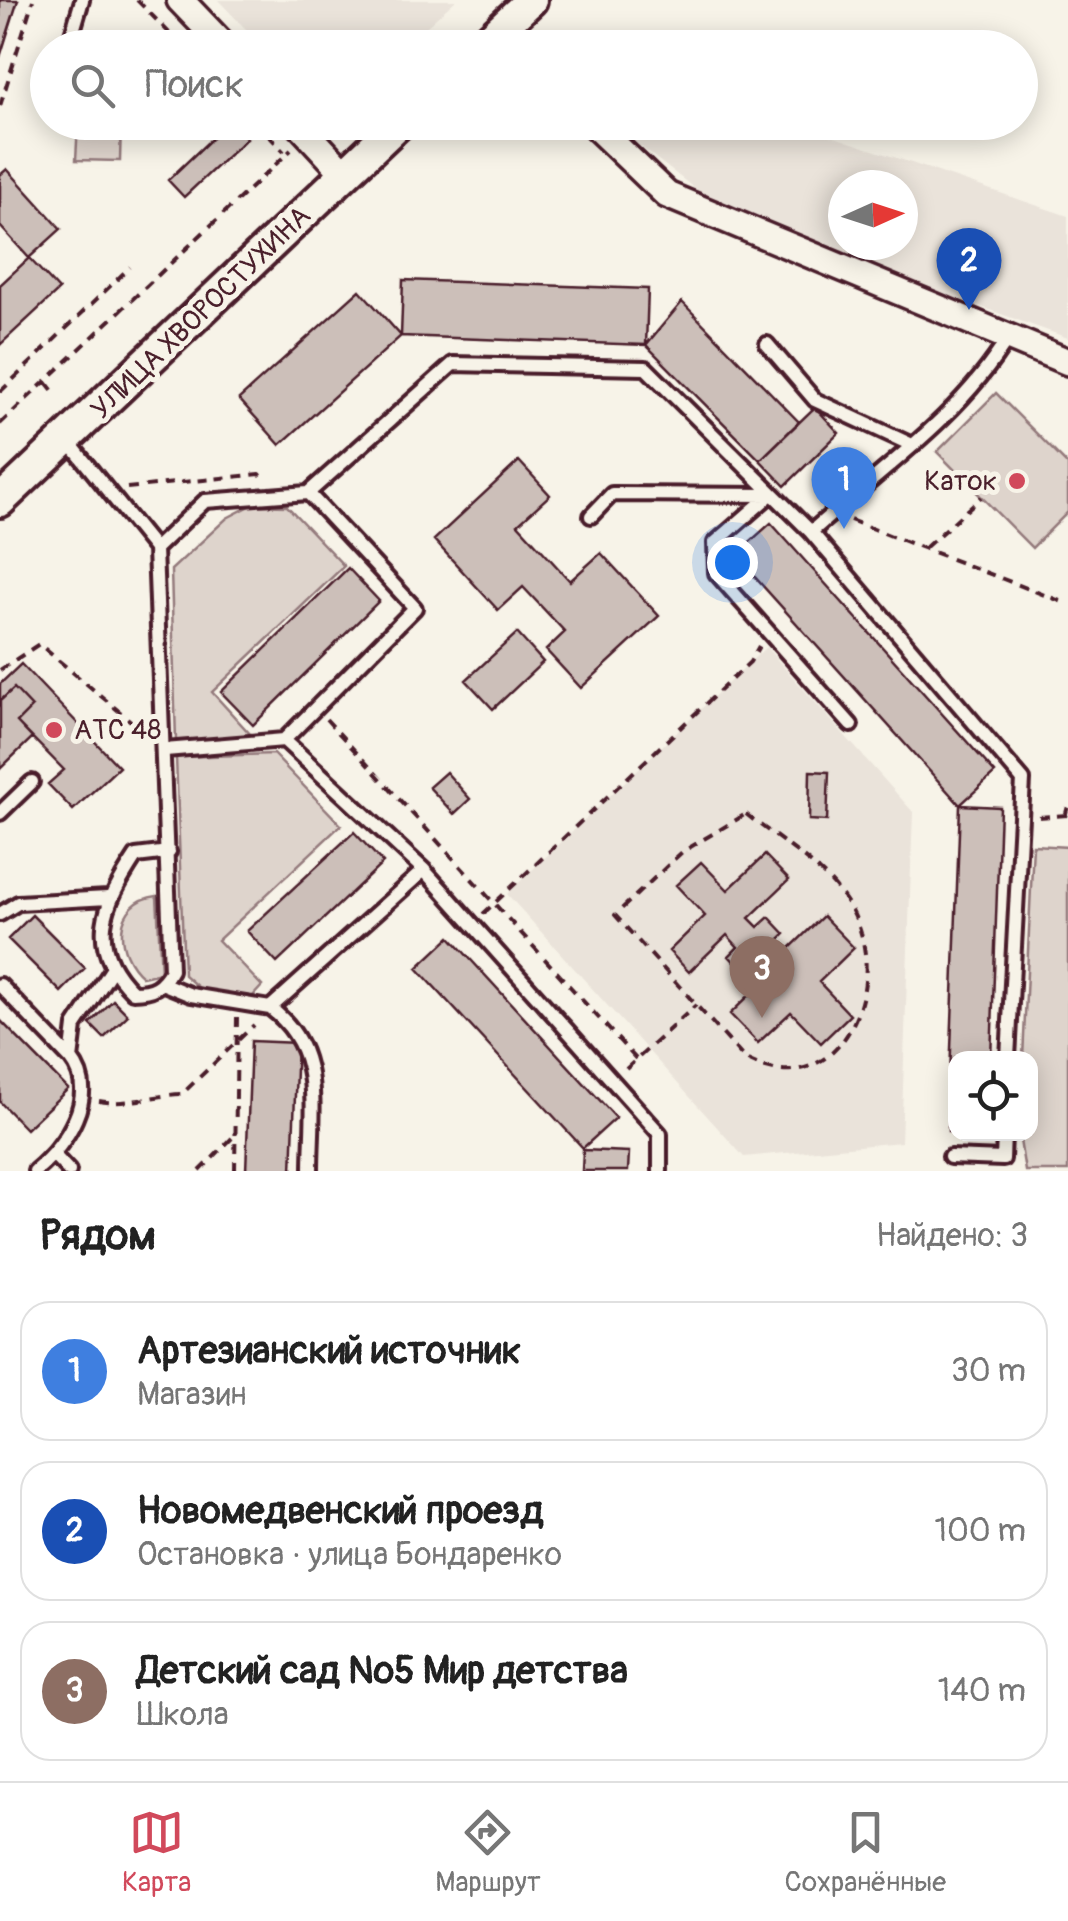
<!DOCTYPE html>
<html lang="ru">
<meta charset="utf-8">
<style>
body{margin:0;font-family:Pangolin,sans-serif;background:#f6f6f6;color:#222}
.controls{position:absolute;right:30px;bottom:30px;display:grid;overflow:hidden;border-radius:20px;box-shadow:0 5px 25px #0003}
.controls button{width:90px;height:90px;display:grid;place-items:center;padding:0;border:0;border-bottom:2px solid #e0e0e0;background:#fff;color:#222;font:50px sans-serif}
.compass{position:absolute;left:828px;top:170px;width:90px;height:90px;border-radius:50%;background:#fff;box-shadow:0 5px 25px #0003;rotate:87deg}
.you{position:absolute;left:732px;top:562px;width:35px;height:35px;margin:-25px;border:8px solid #fff;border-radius:50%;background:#1a73e8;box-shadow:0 0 0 15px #1a73e833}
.badge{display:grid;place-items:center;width:65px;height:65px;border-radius:50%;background:#d1495b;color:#fff;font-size:32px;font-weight:700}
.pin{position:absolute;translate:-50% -82px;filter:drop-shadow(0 2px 5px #0008)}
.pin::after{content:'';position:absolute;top:52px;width:35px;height:30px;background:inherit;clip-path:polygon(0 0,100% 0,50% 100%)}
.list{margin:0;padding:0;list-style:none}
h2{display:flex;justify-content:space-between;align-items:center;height:130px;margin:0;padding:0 40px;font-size:42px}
h2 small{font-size:32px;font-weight:400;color:#767676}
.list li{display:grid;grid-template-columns:65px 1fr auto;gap:30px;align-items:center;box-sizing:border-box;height:140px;margin:0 20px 20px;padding:0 20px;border:2px solid #e0e0e0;border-radius:30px}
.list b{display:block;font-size:38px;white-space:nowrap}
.list p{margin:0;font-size:32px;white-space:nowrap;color:#767676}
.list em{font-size:32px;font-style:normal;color:#767676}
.icon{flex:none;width:55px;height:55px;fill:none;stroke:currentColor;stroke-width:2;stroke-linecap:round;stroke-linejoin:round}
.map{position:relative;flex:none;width:1068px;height:1171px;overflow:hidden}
.search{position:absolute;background:#fff;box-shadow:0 5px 25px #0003;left:30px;right:30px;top:30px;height:110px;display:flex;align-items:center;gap:25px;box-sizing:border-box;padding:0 35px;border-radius:55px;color:#767676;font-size:38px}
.sheet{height:610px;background:#fff}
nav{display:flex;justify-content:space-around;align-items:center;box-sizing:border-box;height:140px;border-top:2px solid #e0e0e0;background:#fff;font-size:28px;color:#767676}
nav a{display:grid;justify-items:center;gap:5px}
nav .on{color:#d1495b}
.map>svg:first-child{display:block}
.built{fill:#eae3da;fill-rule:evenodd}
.green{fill:#ded4cc;stroke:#947a7c;stroke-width:2.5}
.building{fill:#ccbfb9;stroke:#4a1f2b;stroke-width:2.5}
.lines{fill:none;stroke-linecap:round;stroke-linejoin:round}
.service-casing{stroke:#4a1f2b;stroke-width:20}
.minor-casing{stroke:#4a1f2b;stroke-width:32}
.tertiary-casing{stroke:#4a1f2b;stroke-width:38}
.path{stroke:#4a1f2b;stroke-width:4;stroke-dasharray:10 8;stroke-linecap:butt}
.service{stroke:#f7f3e8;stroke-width:12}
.minor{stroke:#f7f3e8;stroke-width:25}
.tertiary{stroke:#f7f3e8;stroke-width:30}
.poi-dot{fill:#d1495b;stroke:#f7f3e8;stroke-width:4}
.labels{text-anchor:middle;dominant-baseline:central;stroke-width:10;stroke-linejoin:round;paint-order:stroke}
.street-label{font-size:28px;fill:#4a1f2b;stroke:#f7f3e8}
.poi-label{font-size:28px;fill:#4a1f2b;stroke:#f7f3e8;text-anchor:end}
</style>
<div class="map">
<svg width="1068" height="1171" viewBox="0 0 1068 1171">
<rect width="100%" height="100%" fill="#f7f3e8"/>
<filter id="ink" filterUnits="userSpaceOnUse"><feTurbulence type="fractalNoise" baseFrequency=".01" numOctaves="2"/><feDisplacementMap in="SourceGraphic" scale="20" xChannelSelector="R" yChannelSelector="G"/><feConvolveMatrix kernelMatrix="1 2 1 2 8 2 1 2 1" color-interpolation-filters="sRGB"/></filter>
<g filter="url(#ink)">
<path class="built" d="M218,0H456L404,47L264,48Z
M611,123H793L1068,216V338L731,217ZM843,185H903V245H843Z
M766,647L913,812L901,1142L744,1157L507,894Z"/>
<path class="green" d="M78,123H121L120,161L76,160Z
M996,393L1068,465V512L1032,548L937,452Z
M252,505L287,506L344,566L212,692L251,735L176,741L171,570L227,518Z
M273,754L341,825L218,940L262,986L251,998L199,988L184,975L176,757Z
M1033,845L1068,847V1171H1025L1019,1134H1030V1058H1023Z
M157,896L161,973L143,977C113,952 113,901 157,896Z"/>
<path class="building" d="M0,0H18L0,57Z
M229,122L247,138L184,197L168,180Z
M7,169L61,229L29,258L0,226V175Z
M29,258L59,290L0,345V285Z
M403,280L648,289L646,345L401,336Z
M360,290L401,336L280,445L239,399Z
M682,302L799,422L760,460L646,345Z
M815,407L839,433L785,486L760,460Z
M519,461L550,495L518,524L570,581L601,553L659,616L581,688L546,650L565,632L523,587L498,610L434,540Z
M771,523L995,773L960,805L735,555Z
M348,568L379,601L253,725L221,692Z
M517,633L543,662L493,709L466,680Z
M21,664L119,767L73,810L48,784L64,770L17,722L32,707L14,688L0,701V684Z
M14,688L32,707L17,722L32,738L0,769V701Z
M810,771L829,772L827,821L809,820Z
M446,772L470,799L454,814L429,787Z
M960,805L1000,807L991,1058H956V1131H948Z
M354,832L383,863L277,963L247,931Z
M765,855L789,880L749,918L758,927L769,917L785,934L777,942L786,952L823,916L854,948L819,982L850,1015L821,1043L791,1012L758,1043L730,1014L767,978L755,966L746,974L729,956L738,947L727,935L689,972L669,951L705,916L676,885L701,862L728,890Z
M32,915L85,968L61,992L8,939Z
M450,937L616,1118L583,1148L417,968Z
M113,1000L128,1015L104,1038L90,1024Z
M0,1020L68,1089L26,1129L0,1102Z
M251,1041L297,1043L292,1171H246Z
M583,1150L629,1152L628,1171H582Z"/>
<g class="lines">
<defs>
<path id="service" d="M68,48L82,0
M182,127L184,122
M1008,338C960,417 879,471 811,532L1023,780L1008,1058
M767,344L815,400L912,445
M68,441L155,549L171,970C162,987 152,992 133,992C85,945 103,906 136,856L169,852
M308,493L453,364L646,368L811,532
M591,516L612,494L770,495L715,543L716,573L851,725
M155,549L205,501L308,493L415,608L284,740
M165,750L284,740L424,870L660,1134V1171
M0,813L32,782
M0,914L18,903L108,898
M164,984L191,995L270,1008L424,870
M0,985L71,1059
M270,1008C325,1049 311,1109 311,1171
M54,1155L69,1171
M950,1157L1003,1159L1004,1134
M35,1171C66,1145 100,1095 71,1059L75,1026L111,971"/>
<path id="minor" d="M180,0L226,48
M297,122L345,174
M591,122L667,195L1068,362"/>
<path id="tertiary" d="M480,48L531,0
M0,501L400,122"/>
</defs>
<use href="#service" class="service-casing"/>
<use href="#minor" class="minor-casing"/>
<use href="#tertiary" class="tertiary-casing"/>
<path class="path" d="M137,0L184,48
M414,48L423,39
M0,106L33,0
M256,122L284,152
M46,382L57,396
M0,392L130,267
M0,424L291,150
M127,488L260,474L265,480
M850,520L1068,604
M926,547L981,497
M0,670L39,644L145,733
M326,719L637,1060
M746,814C782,843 832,871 853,913C892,989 837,1109 744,1058L615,915L682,852Z
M1039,817L1068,815
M1065,817L1068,806
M483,914L750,662L759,646
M626,1069L696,1005
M99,1101C128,1106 152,1095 182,1094L254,1025
M200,1171L235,1135
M235,1171L237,1017"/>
<use href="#service" class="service"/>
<use href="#minor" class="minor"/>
<use href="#tertiary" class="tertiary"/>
</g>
</g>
<g class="poi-dot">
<circle cx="1017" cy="481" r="10"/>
<circle cx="54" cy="730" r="10"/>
</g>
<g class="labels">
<g class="street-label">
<text transform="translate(201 313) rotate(-44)">УЛИЦА ХВОРОСТУХИНА</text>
</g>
<g class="poi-label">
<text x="997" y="481">Каток</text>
<text x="74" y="730" text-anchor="start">АТС 48</text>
</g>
</g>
</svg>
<div class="controls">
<button><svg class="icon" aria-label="locate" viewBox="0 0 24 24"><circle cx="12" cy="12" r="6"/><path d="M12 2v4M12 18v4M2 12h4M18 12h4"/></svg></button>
</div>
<svg class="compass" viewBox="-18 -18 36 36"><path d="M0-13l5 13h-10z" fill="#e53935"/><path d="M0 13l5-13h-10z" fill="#767676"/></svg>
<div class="you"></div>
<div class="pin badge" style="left:844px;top:529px;background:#3f7fe0">1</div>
<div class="pin badge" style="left:969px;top:310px;background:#1a4fb4">2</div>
<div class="pin badge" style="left:762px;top:1018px;background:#8d6e63">3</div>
<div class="search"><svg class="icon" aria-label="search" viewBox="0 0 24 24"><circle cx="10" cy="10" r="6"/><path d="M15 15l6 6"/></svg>Поиск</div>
</div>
<section class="sheet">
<h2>Рядом<small>Найдено: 3</small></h2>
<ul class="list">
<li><span class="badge" style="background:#3f7fe0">1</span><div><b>Артезианский источник</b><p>Магазин</p></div><em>30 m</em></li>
<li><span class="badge" style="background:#1a4fb4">2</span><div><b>Новомедвенский проезд</b><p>Остановка · улица Бондаренко</p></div><em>100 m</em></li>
<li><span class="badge" style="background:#8d6e63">3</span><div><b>Детский сад №5 Мир детства</b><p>Школа</p></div><em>140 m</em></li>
</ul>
</section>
<nav>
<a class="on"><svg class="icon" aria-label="map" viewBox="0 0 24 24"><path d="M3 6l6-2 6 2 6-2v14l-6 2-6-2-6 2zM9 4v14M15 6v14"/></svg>Карта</a>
<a><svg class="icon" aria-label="directions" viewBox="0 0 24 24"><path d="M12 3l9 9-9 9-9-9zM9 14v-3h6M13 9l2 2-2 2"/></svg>Маршрут</a>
<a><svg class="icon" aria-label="saved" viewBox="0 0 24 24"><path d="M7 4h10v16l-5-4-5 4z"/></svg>Сохранённые</a>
</nav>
